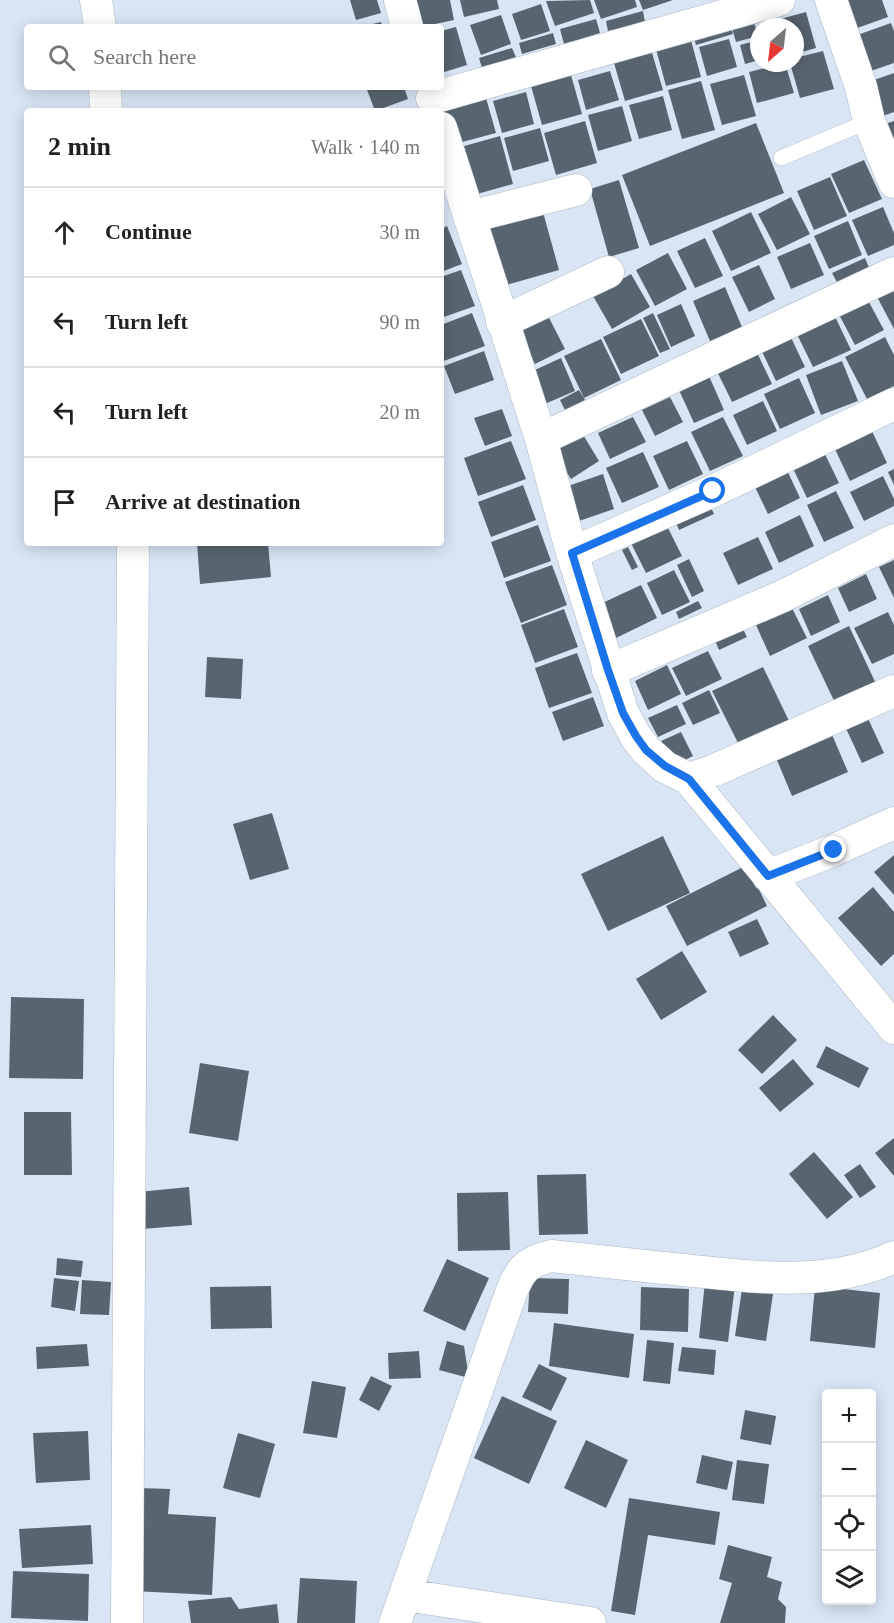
<!DOCTYPE html>
<meta charset="utf-8">
<style>
body{margin:0;font-family:"Times New Roman",serif;background:#f2f2f2;color:#222}
.controls{position:absolute;right:18px;bottom:18px;display:grid;overflow:hidden;border-radius:6px;box-shadow:0 3px 15px #0003}
.controls button{width:54px;height:54px;display:grid;place-items:center;padding:0;border:0;border-bottom:2px solid #e0e0e0;background:#fff;color:#222;font:30px sans-serif}
.compass{position:absolute;left:750px;top:18px;width:54px;height:54px;border-radius:50%;background:#fff;box-shadow:0 3px 15px #0003;rotate:208deg}
.stop{position:absolute;width:18px;height:18px;margin:-14px;border:4px solid #1a73e8;border-radius:50%;background:#fff}
.stop.end{background:#1a73e8;border-color:#fff;box-shadow:0 2px 6px #0008}
.list{margin:0;padding:0;list-style:none}
h2{display:flex;justify-content:space-between;align-items:center;height:78px;margin:0;padding:0 24px;font-size:26px}
h2 small{font-size:20px;font-weight:400;color:#767676}
.list li{display:grid;grid-template-columns:39px 1fr auto;gap:18px;align-items:center;box-sizing:border-box;height:90px;padding:0 24px;border-top:2px solid #e0e0e0}
.list b{display:block;font-size:22px;white-space:nowrap}
.list em{font-size:20px;font-style:normal;color:#767676}
.icon{flex:none;width:33px;height:33px;fill:none;stroke:currentColor;stroke-width:2;stroke-linecap:round;stroke-linejoin:round}
.map{position:relative;flex:none;width:894px;height:1623px;overflow:hidden}
.search{position:absolute;background:#fff;box-shadow:0 3px 15px #0003;left:24px;top:24px;width:420px;height:66px;display:flex;align-items:center;gap:15px;box-sizing:border-box;padding:0 21px;border-radius:6px;color:#767676;font-size:22px}
.panel{position:absolute;background:#fff;box-shadow:0 3px 15px #0003;left:24px;top:108px;width:420px;height:438px;border-radius:6px}
.map>svg:first-child{display:block}
.building{fill:#596471}
.lines{fill:none;stroke-linecap:round;stroke-linejoin:round}
.service-casing{stroke:#aab5c4;stroke-width:16}
.minor-casing{stroke:#aab5c4;stroke-width:33}
.service{stroke:#fff;stroke-width:15}
.minor{stroke:#fff;stroke-width:32}
.route{stroke:#1a73e8;stroke-width:8}
</style>
<div class="map">
<svg width="894" height="1623" viewBox="0 0 894 1623">
<rect width="100%" height="100%" fill="#d9e5f5"/>
<path class="building" d="M350,0H377L381,13L356,20Z
M412,0H450L454,20L421,27Z
M460,0H497L499,9L464,17Z
M590,0L594,13L555,26L546,1Z
M594,0H635L637,7L601,19Z
M639,0H673L643,10Z
M838,0H882L888,17L849,31Z
M541,4L550,31L521,40L512,14Z
M643,11L645,22L608,31L606,21Z
M806,12L816,48L795,54V27H774L773,21Z
M501,15L511,44L481,55L470,25Z
M752,15L758,36L736,42L730,21Z
M596,19L600,33L564,44L560,29Z
M729,20L733,34L696,45L692,30Z
M381,22L383,27H364V26Z
M891,23L894,31V63L862,74L849,38Z
M456,27L467,65L441,73V31Z
M553,33L556,44L522,54L519,43Z
M689,33L701,77L666,86L654,42Z
M729,39L737,67L707,76L699,47Z
M759,40V60L745,64L740,45Z
M650,46L663,90L625,101L612,56Z
M512,48L516,57L482,68L479,58Z
M823,51L834,89L800,98L790,63H795V58Z
M785,63L794,93L757,103L749,72Z
M610,71L619,100L586,110L578,80Z
M894,73V112L880,117L868,82Z
M571,75L582,114L542,125L531,86Z
M744,75L756,116L722,125L710,84Z
M701,81L715,130L682,139L668,90Z
M366,87H404L408,99L375,111Z
M484,91L496,133L451,145L439,102Z
M526,92L534,124L502,133L493,101Z
M663,96L672,130L639,139L629,105Z
M622,106L632,141L598,151L588,115Z
M585,121L597,163L556,175L544,133Z
M894,121V148L885,124Z
M756,123L784,193L650,246L622,175Z
M540,128L549,161L513,171L504,138Z
M500,136L513,184L463,198L450,150Z
M864,160L882,199L849,213L831,174Z
M830,177L847,216L814,230L797,191Z
M619,180L639,248L609,257L590,189Z
M791,197L810,234L777,250L758,214Z
M883,207L894,233V245L868,256L852,220Z
M543,212L559,270L499,287L482,229Z
M751,212L771,253L731,271L712,231Z
M848,221L862,255L829,269L814,236Z
M447,226L462,264L441,272V229Z
M705,238L723,276L695,288L677,251Z
M810,243L824,275L791,289L777,257Z
M668,253L687,289L655,306L636,270Z
M865,258L870,270L838,284L832,273Z
M759,265L775,299L749,312L732,277Z
M461,270L475,306L441,318V277Z
M631,274L650,307L612,329L593,296Z
M894,281V329L874,291Z
M725,287L742,327L710,341L693,301Z
M863,291L884,330L855,345L834,305Z
M681,304L695,336L671,347L657,315Z
M830,306L851,350L813,367L792,324Z
M545,310L565,349L535,364L515,325Z
M472,313L485,346L441,362V325Z
M653,313L670,349L660,353L643,318Z
M641,319L659,356L621,374L603,337Z
M786,327L805,367L776,381L757,341Z
M885,337L894,355V386L867,399L845,357Z
M601,339L621,380L584,398L564,356Z
M752,342L772,384L732,402L712,361Z
M484,351L494,380L455,394L444,366Z
M561,358L575,391L540,406L526,374Z
M842,361L858,401L821,415L806,375Z
M709,376L724,410L694,423L679,390Z
M799,378L815,413L780,429L764,394Z
M579,390L585,400L565,410L560,400Z
M670,397L683,422L655,436L642,410Z
M763,401L777,431L747,445L733,415Z
M502,409L512,436L485,446L474,418Z
M633,417L646,442L610,459L598,433Z
M723,417L743,456L710,471L691,432Z
M871,429L887,463L850,481L834,447Z
M582,433L599,461L571,479L553,451Z
M511,441L526,479L478,496L464,458Z
M687,441L703,474L669,490L653,456Z
M822,448L839,483L807,498L790,462Z
M643,452L659,487L622,503L606,468Z
M786,468L800,498L768,514L753,483Z
M894,469V485L888,472Z
M603,474L614,509L576,522L565,487Z
M883,476L894,499V506L864,521L850,492Z
M523,485L536,520L491,537L478,502Z
M836,491L854,528L824,542L807,505Z
M707,499L714,514L679,530L673,515Z
M800,515L814,546L779,563L765,532Z
M665,522L682,556L646,573L629,539Z
M538,525L551,561L504,578L491,542Z
M758,537L773,569L738,585L723,553Z
M197,543H268L271,577L200,584Z
M628,547L638,567L632,570L622,550Z
M689,559L704,591L692,597L677,565Z
M894,560V598L879,567Z
M552,565L567,605L521,623L505,582Z
M674,570L690,602L662,615L647,583Z
M866,574L877,599L849,612L838,588Z
M641,585L657,618L612,640L596,606Z
M828,595L840,622L811,636L799,609Z
M698,601L702,608L679,619L676,612Z
M792,608L807,638L770,656L756,625Z
M564,609L578,647L535,663L521,625Z
M888,612L894,625V654L872,664L854,628Z
M740,623L747,637L719,650L713,636Z
M849,626L877,686L836,705L808,646Z
M708,651L722,679L686,696L672,668Z
M577,653L592,693L549,708L535,668Z
M207,657L243,659L241,699L205,697Z
M667,665L681,694L648,710L635,681Z
M763,667L790,723L740,747L712,691Z
M709,690L720,713L693,725L682,703Z
M593,697L604,726L563,741L552,712Z
M677,705L686,724L658,737L648,718Z
M865,712L884,753L862,763L843,722Z
M830,730L848,772L792,796L774,753Z
M681,732L693,756L673,766L661,741Z
M272,813L289,869L250,880L233,824Z
M663,836L690,893L608,931L581,874Z
M894,855V895L874,872Z
M747,865L767,906L687,946L666,906Z
M873,887L894,912V954L881,966L838,918Z
M757,919L769,944L740,957L728,932Z
M682,951L707,992L661,1020L636,979Z
M11,997L84,999L83,1079L9,1078Z
M773,1015L797,1040L762,1074L738,1050Z
M826,1046L869,1068L859,1088L816,1067Z
M793,1059L814,1084L780,1112L759,1088Z
M200,1063L249,1071L238,1141L189,1133Z
M24,1112H71L72,1175H24Z
M894,1138V1176L875,1153Z
M814,1152L853,1197L827,1219L789,1174Z
M860,1164L876,1187L860,1198L844,1175Z
M586,1174L588,1234L539,1235L537,1175Z
M189,1187L192,1225L142,1229L138,1192Z
M508,1192L510,1250L458,1251L457,1193Z
M57,1258L83,1261L81,1277L56,1275Z
M447,1259L489,1278L465,1331L423,1311Z
M54,1278L79,1281L75,1311L51,1307Z
M530,1278L569,1279L568,1314L528,1312Z
M82,1280L111,1282L109,1315L80,1314Z
M705,1282L735,1285L728,1342L699,1338Z
M271,1286L272,1328L211,1329L210,1287Z
M815,1286L880,1293L875,1348L810,1341Z
M641,1287L689,1289L688,1332L640,1330Z
M742,1289L773,1294L766,1341L735,1336Z
M554,1323L634,1334L629,1378L549,1366Z
M647,1340L674,1343L670,1384L643,1381Z
M447,1341L464,1346L469,1378L439,1370Z
M87,1344L89,1366L37,1369L36,1347Z
M682,1347L716,1350L714,1375L678,1371Z
M419,1351L421,1378L389,1379L388,1353Z
M539,1364L567,1378L551,1411L522,1397Z
M371,1376L392,1386L379,1411L359,1400Z
M312,1381L346,1387L337,1438L303,1433Z
M502,1396L557,1421L529,1484L474,1458Z
M745,1410L776,1416L771,1445L740,1439Z
M88,1431L90,1480L36,1483L33,1433Z
M238,1433L275,1444L260,1498L223,1488Z
M586,1440L628,1460L606,1508L564,1488Z
M702,1455L733,1462L727,1490L696,1483Z
M737,1460L769,1464L764,1504L732,1500Z
M139,1488L170,1489L168,1514L216,1517L212,1595L133,1591Z
M629,1498L720,1512L715,1545L648,1535L635,1615L611,1611Z
M91,1525L93,1564L22,1568L19,1529Z
M728,1545L772,1557L767,1577L782,1582L778,1599L786,1607L785,1623H720L732,1583L719,1579Z
M13,1571L89,1574L88,1621L11,1618Z
M300,1578L357,1581L355,1623H297Z
M231,1597L239,1609L277,1604L279,1623H191L188,1601Z"/>
<g class="lines">
<defs>
<path id="service" d="M781,158L869,121"/>
<path id="minor" d="M96,0L100,27
M400,0L407,27
M831,0L861,87L869,121L894,182
M105,87L106,111
M432,98L779,0
M441,128L541,439L572,553L623,713L636,737L646,750L665,767L689,779L715,770L894,691
M469,217L576,190
M502,322L608,272
M541,439L894,273
M572,553L713,491L894,404
M608,671L783,596L894,540
M689,779L894,1028
M768,876L834,850L894,823
M405,1595L590,1623
M127,1623L133,543
M395,1623L511,1293C520,1270 526,1262 551,1256C595,1261 639,1265 683,1270C753,1277 828,1288 894,1257"/>
</defs>
<use href="#service" class="service-casing"/>
<use href="#minor" class="minor-casing"/>
<use href="#service" class="service"/>
<use href="#minor" class="minor"/>
</g>
<g class="lines">
<path class="route" d="M713,491L572,553L608,670L623,713L636,736L646,750L665,766L689,779L768,876L834,850"/>
</g>
</svg>
<div class="controls">
<button>+</button>
<button>−</button>
<button><svg class="icon" aria-label="locate" viewBox="0 0 24 24"><circle cx="12" cy="12" r="6"/><path d="M12 2v4M12 18v4M2 12h4M18 12h4"/></svg></button>
<button><svg class="icon" aria-label="layers" viewBox="0 0 24 24"><path d="M12 4l9 5-9 5-9-5zM3 14l9 5 9-5"/></svg></button>
</div>
<svg class="compass" viewBox="-18 -18 36 36"><path d="M0-13l5 13h-10z" fill="#e53935"/><path d="M0 13l5-13h-10z" fill="#767676"/></svg>
<div class="stop" style="left:713px;top:491px"></div>
<div class="stop end" style="left:834px;top:850px"></div>
<div class="search"><svg class="icon" aria-label="search" viewBox="0 0 24 24"><circle cx="10" cy="10" r="6"/><path d="M15 15l6 6"/></svg>Search here</div>
<section class="panel">
<h2>2 min<small>Walk · 140 m</small></h2>
<ul class="list">
<li><svg class="icon" aria-label="ahead" viewBox="0 0 24 24"><path d="M12 20V5M6 11l6-6 6 6"/></svg><div><b>Continue</b></div><em>30 m</em></li>
<li><svg class="icon" aria-label="left" viewBox="0 0 24 24"><path d="M17 20v-9H6M10 6l-5 5 5 5"/></svg><div><b>Turn left</b></div><em>90 m</em></li>
<li><svg class="icon" aria-label="left" viewBox="0 0 24 24"><path d="M17 20v-9H6M10 6l-5 5 5 5"/></svg><div><b>Turn left</b></div><em>20 m</em></li>
<li><svg class="icon" aria-label="arrive" viewBox="0 0 24 24"><path d="M6 21V4h12l-3 4 3 4H6"/></svg><div><b>Arrive at destination</b></div></li>
</ul>
</section>
</div>
